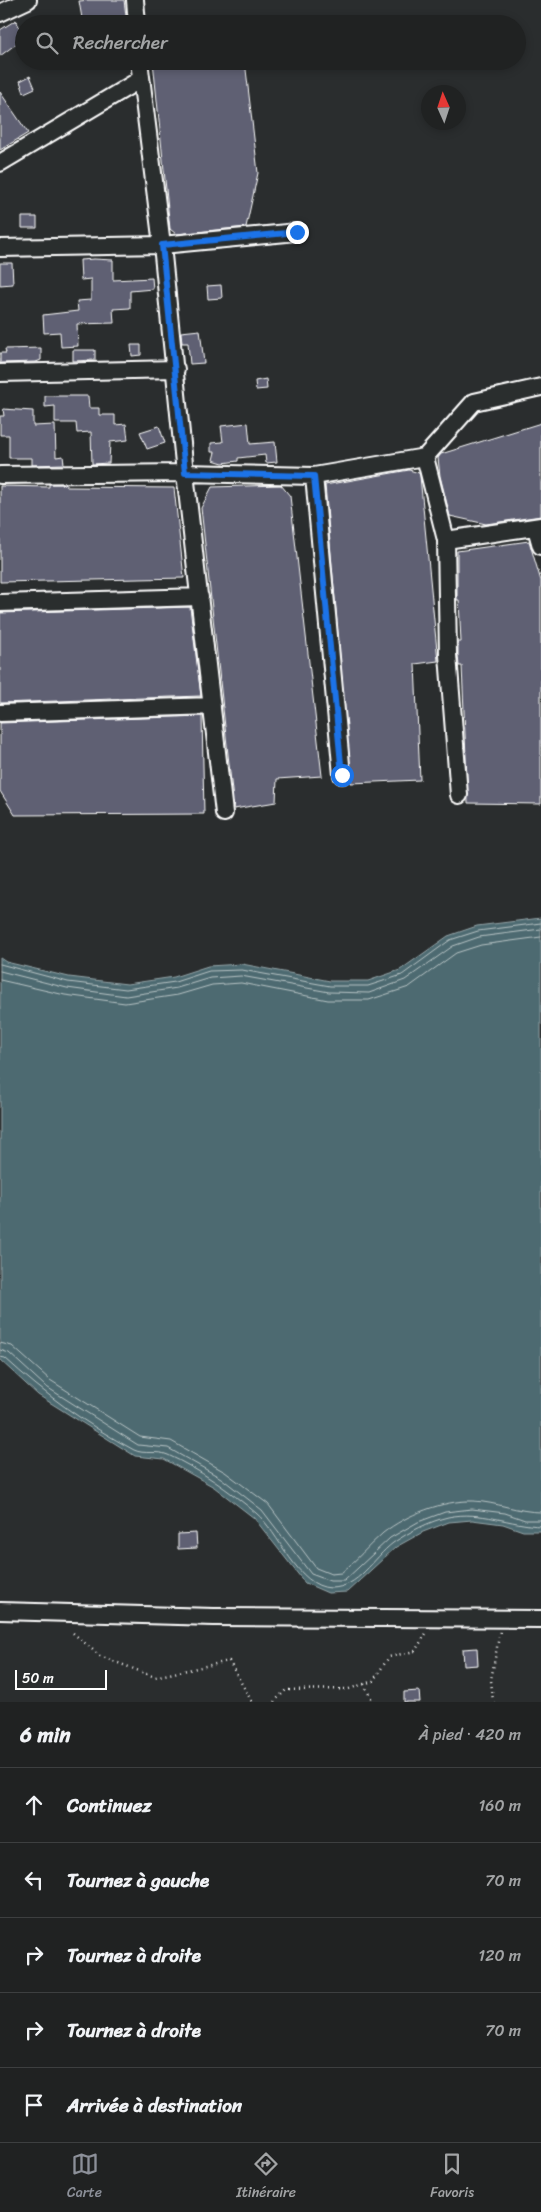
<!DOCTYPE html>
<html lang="fr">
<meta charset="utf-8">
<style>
body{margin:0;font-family:Sriracha,sans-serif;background:#2d2f2f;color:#f1f3f6}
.compass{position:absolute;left:421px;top:85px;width:45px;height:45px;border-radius:50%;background:#202222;box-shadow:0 2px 8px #0003;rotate:357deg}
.scale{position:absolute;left:15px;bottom:12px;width:92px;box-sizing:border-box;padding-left:5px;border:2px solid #fff;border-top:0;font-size:14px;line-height:18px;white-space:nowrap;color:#fff;-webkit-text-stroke:4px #2a2d2e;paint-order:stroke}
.stop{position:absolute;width:15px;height:15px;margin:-11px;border:4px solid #1a73e8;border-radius:50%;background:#fff}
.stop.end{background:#1a73e8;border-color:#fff;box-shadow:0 1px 5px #0008}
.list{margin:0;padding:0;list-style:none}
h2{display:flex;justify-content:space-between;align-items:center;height:65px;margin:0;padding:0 20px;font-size:21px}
h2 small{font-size:16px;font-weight:400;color:#a2a4a5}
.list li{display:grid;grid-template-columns:32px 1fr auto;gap:15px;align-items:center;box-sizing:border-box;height:75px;padding:0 20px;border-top:1px solid #3d3f40}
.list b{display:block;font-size:19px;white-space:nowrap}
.list em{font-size:16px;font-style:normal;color:#a2a4a5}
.icon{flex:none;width:28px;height:28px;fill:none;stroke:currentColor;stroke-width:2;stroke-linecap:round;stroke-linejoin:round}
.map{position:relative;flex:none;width:541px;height:1702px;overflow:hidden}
.search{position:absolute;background:#202222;box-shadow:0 2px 8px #0003;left:15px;right:15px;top:15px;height:55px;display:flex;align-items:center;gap:12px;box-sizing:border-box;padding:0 18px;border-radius:28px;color:#a2a4a5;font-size:19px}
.sheet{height:440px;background:#202222}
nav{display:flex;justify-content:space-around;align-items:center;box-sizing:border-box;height:70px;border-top:1px solid #3d3f40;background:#202222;font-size:14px;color:#a2a4a5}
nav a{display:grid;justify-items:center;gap:2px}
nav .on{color:#8c9099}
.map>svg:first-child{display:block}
.water{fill:#4e6b71;stroke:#95a6aa}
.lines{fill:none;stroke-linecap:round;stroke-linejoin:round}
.shore{stroke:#b8c4c6;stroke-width:1}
.building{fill:#5f6073;stroke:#fff}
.minor-casing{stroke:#fff;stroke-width:20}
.path{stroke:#fff;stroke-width:2.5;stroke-dasharray:1 4;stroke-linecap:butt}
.minor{stroke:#2a2d2e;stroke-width:16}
.route{stroke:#1a73e8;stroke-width:6}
</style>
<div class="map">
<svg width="541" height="1702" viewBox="0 0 541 1702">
<rect width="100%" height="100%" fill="#2a2d2e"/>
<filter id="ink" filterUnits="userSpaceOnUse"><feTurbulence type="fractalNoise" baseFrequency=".02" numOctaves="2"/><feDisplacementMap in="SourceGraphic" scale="10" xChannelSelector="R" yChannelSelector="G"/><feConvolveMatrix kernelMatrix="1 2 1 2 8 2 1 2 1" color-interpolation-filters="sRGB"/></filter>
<g filter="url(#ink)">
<path class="water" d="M541,918V1531H523L503,1524L472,1520L449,1522L423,1532L396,1547L347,1592L328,1593L305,1583L254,1518L214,1487L164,1459L135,1456L38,1395L0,1360V958L6,962L69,977L127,984L174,977L208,966L242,964L330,981H368L400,970L448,936L477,926Z"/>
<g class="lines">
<path class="shore" d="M0,964L68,982L126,989L175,982L209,971L242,970L330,986H368L402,975L450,940L478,931L541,923
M0,971L67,988L126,996L177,988L210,978L241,976L329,992L369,993L405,980L453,946L479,937L541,929
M0,980L65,995L125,1003L178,995L212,985L241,983L328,1000H369L409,987L456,953L481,945L541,937
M0,1343L12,1346L50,1380L140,1437L171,1441L225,1472L268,1504L316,1568L331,1574L341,1573C356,1561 368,1546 383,1533C406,1515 443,1500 473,1501C496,1502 518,1512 541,1512
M0,1350L9,1353L45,1386L138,1445L168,1448L221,1478L262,1510L311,1574L330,1581H344L390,1538L418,1522L445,1512L472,1509L505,1513L525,1520H541
M0,1357L5,1358C44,1394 87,1425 134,1450C144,1455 157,1450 168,1455C199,1469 230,1491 256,1513C279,1532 297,1587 331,1588C359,1588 373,1558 393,1543C409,1532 430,1521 448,1517C481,1510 510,1525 541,1526"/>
</g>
<path class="building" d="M88,0H124L127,24H83L79,1Z
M16,20L24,38L0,56V30Z
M153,61H245L258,173L246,227L176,234L170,229Z
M30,76L35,88L24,93L20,81Z
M0,92L28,133L0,150Z
M22,217H37V228H22Z
M94,259L113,260V280L152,278L153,289L130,291V308L113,309L114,323L77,324L78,346L61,347L60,332L44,333L43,315L78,311L77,301L91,300V279L81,280L80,260Z
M0,263H12L13,284L0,285Z
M221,285L222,298L208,299L207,286Z
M200,330L204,363L190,364L188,343H182L181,332Z
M131,345H141V355L132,356Z
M41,348V360L36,362L0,363V353H6L5,349Z
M73,350H95V360L73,361Z
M266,379L267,389L256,390L255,381Z
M45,396H88L89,408H99V415H115V425L126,424L128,440L110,442L109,463L92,464L91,432L77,433L76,423H55V406L45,407Z
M3,409L33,411V426L55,425L56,457L63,456L64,464L32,465V458H9V435H0V416H4Z
M248,423L250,444L275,442L277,462L266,463L265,455L238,458V461L223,463L213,460L215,452H211V443L223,442L221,426Z
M541,423V516L486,524L450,516L440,476L438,458L441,454Z
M159,426L165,443L147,449L140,432Z
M409,470L419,473L420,476L438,661L415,664L420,780L351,783L325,485Z
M49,484H66V487L174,488L184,578L0,582V486L49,487Z
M281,485L290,496L322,776L277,779L276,802L234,809L201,508L212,487Z
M529,541L541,581V804L468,803L462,666H459L458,655V642H461L459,600H457V551Z
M190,607L201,696L0,703V613Z
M202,716L204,814L15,815L0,791V723Z
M196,1533L197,1548L178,1549V1534Z
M477,1648L478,1665L464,1666L463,1649Z
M419,1691L420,1702H404V1692Z"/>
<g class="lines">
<defs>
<path id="minor" d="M135,0L137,24
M0,13L28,0
M139,61L162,245L185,473L224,813
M0,163L141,79
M0,248L162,245L297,232
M0,373L176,369
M425,457L446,540L448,655L459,795
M0,475L185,473L314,476L425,457L474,402L541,387
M314,476L342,775
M536,528L541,546
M446,540L541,526
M0,603L200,597
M0,713L212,706
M0,1611L214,1617L541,1619"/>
</defs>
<use href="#minor" class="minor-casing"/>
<path class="path" d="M73,1633L100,1656L155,1677L229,1661L252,1702
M364,1684L373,1702
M274,1702L286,1690L349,1689L373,1681L389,1657L415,1651L427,1632
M493,1702L491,1680L500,1631"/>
<use href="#minor" class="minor"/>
</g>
</g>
<g class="lines" filter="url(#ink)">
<path class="route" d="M297,232L162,245L185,473L314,476L342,775"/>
</g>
</svg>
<svg class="compass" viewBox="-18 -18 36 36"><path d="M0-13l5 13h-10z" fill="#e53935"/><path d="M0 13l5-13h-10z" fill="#a2a4a5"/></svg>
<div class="scale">50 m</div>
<div class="stop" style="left:342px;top:775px"></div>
<div class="stop end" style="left:297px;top:232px"></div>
<div class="search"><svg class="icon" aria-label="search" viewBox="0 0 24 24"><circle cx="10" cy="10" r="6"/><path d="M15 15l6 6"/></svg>Rechercher</div>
</div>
<section class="sheet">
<h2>6 min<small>À pied · 420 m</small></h2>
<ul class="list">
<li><svg class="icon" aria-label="ahead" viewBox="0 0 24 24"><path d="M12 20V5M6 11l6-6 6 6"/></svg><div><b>Continuez</b></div><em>160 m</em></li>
<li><svg class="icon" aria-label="left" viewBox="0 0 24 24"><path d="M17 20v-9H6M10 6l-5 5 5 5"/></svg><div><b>Tournez à gauche</b></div><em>70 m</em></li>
<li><svg class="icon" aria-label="right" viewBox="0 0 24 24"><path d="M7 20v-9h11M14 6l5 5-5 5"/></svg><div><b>Tournez à droite</b></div><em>120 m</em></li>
<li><svg class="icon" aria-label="right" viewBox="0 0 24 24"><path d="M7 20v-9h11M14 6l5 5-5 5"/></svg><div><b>Tournez à droite</b></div><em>70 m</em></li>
<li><svg class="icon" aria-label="arrive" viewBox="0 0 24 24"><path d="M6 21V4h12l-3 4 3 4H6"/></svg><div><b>Arrivée à destination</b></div></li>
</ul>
</section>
<nav>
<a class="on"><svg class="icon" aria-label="map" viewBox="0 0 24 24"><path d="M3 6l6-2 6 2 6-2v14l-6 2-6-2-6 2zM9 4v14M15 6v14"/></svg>Carte</a>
<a><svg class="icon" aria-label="directions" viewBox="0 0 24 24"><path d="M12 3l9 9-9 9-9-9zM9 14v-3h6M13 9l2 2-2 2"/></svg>Itinéraire</a>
<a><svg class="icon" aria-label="saved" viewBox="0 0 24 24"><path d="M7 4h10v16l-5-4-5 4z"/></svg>Favoris</a>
</nav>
